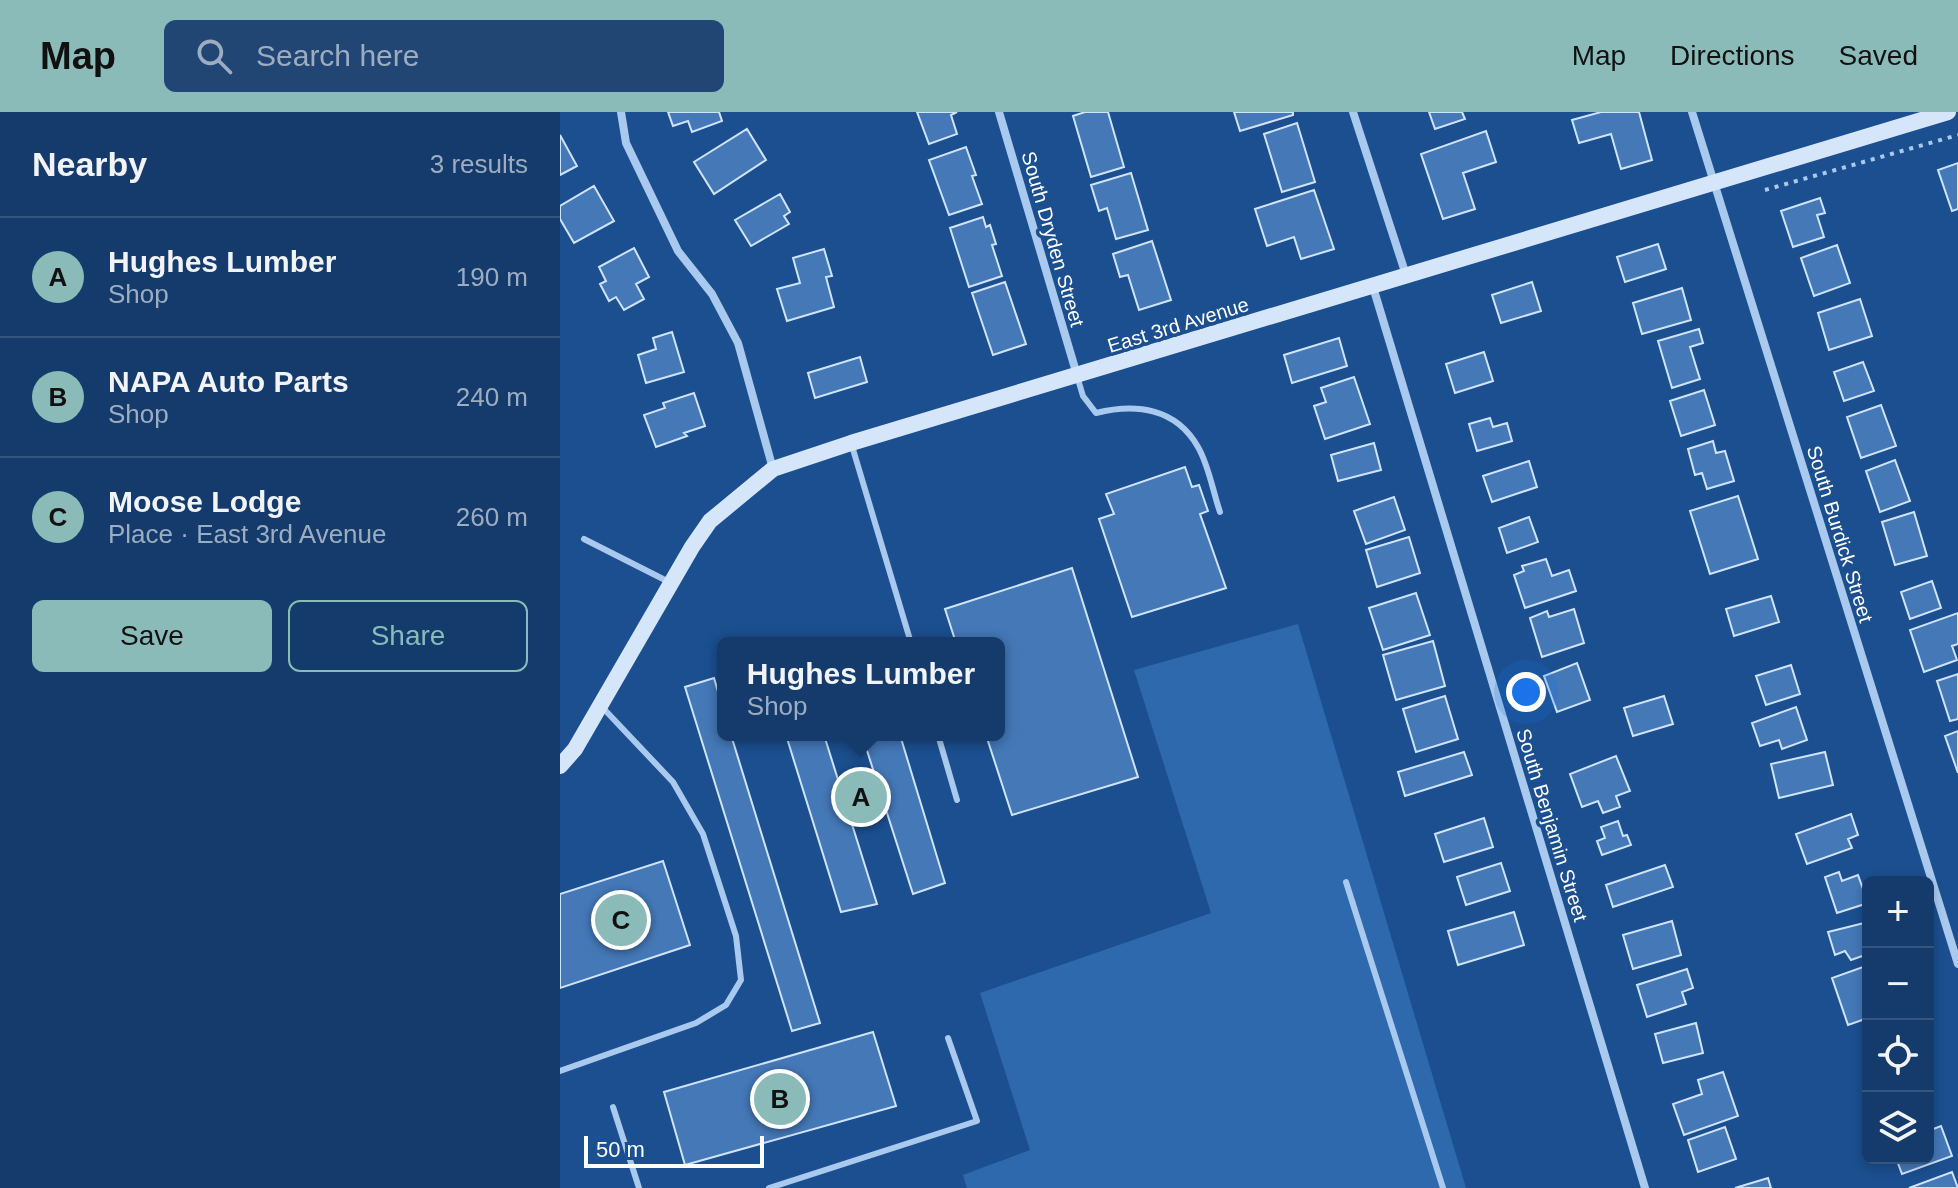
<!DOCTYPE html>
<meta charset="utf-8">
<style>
body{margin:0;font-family:Helvetica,sans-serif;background:#214673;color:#f1f3f6}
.controls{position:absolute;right:24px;bottom:24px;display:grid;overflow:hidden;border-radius:12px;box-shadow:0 4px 12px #0003}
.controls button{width:72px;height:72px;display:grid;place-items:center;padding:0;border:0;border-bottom:2px solid #33557e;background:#143b6b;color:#f1f3f6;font:40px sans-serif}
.scale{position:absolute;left:24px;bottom:20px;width:180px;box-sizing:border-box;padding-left:8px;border:4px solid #fff;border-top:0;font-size:22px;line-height:28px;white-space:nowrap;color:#fff;-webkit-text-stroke:6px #1b4f8f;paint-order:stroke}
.you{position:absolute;left:966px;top:580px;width:28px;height:28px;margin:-20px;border:6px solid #fff;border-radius:50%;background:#1a73e8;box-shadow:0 0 0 12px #1a73e833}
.badge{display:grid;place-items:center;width:52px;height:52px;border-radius:50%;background:#8bbbb9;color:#111;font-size:26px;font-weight:700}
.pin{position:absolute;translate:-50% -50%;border:4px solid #fff;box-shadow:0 2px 8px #0006}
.popup{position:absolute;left:157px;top:525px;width:288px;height:104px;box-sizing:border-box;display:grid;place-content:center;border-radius:12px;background:#143b6b;filter:drop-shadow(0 2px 6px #0005);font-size:26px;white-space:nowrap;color:#9dadc1}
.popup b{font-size:30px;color:#f1f3f6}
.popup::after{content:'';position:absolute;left:50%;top:100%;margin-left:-16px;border:16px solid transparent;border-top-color:#143b6b}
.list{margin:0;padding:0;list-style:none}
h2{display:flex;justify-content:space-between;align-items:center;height:104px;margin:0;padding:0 32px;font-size:34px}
h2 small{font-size:26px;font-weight:400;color:#9dadc1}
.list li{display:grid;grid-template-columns:52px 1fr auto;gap:24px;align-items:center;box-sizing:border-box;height:120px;padding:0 32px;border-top:2px solid #33557e}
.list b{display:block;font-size:30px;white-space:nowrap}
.list p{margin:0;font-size:26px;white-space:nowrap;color:#9dadc1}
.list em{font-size:26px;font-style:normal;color:#9dadc1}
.actions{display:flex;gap:16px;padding:24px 32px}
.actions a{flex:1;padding:18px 0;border:2px solid #8bbbb9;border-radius:12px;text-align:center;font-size:28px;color:#8bbbb9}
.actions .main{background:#8bbbb9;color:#111}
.icon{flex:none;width:44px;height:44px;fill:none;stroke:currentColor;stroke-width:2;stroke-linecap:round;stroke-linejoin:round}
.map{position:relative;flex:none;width:1398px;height:1076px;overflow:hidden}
header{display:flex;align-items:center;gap:48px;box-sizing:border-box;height:112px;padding:0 40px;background:#8bbbb9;color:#111}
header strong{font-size:38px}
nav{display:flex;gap:44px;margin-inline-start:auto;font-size:28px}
.search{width:560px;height:72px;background:#214673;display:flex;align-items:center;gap:20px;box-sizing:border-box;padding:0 28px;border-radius:12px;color:#9dadc1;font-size:30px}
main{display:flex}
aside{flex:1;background:#143b6b}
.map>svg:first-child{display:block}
.green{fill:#2e69ad}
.building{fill:#4478b7;stroke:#cfe3fa;stroke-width:2}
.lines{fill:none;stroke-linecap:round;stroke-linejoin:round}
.path{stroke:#a9c9ee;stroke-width:4;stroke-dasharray:4 6;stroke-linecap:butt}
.lane{stroke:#a9c9ee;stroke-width:6}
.street{stroke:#a9c9ee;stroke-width:8}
.secondary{stroke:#d6e6fa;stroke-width:16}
.labels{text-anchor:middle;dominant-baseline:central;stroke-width:7;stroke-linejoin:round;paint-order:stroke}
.street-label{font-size:20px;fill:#fff;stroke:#1b4f8f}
</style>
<header>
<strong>Map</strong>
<div class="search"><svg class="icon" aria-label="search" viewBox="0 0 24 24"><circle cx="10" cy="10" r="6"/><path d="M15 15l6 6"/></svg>Search here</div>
<nav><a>Map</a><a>Directions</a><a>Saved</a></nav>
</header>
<main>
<aside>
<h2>Nearby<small>3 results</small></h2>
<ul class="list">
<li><span class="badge">A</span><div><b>Hughes Lumber</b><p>Shop</p></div><em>190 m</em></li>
<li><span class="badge">B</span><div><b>NAPA Auto Parts</b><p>Shop</p></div><em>240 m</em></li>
<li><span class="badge">C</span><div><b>Moose Lodge</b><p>Place · East 3rd Avenue</p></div><em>260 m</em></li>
</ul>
<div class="actions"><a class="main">Save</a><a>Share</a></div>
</aside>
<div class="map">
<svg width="1398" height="1076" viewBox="0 0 1398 1076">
<rect width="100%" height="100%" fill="#1b4f8f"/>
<path class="green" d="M738,512L906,1076H407L403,1063L470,1038L420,881L651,801L574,558Z"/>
<path class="building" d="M108,0H159L162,9L132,20L128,9L113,14Z
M357,0H397L391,3L397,22L369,32Z
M525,0H548L564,55L531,65L513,4Z
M674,0H733V3L680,19Z
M869,0H902L905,7L875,17Z
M1041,0H1079L1092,48L1061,57L1051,22L1019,31L1012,8Z
M737,11L755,70L722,80L704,22Z
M187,17L206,48L154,82L134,50Z
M926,19L936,50L903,61L915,97L883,107L861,42Z
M0,23L17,54L0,63Z
M406,35L416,63L412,64L422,92L389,103L369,48Z
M1398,51V97L1392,99L1378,58Z
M571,61L588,118L556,127L547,96L539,99L531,73Z
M34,74L54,109L14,131L0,107V94Z
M754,78L774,137L741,147L734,125L707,134L695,97Z
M220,82L230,100L224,104L229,112L191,134L175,108Z
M1260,86L1265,101L1257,103L1264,125L1233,135L1221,99Z
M423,105L426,115L430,113L436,132L432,133L442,164L409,175L390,116Z
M592,129L611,188L579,198L568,163L560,165L553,142Z
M1098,132L1106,157L1065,170L1057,145Z
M1277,133L1290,171L1254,184L1241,146Z
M74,136L89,165L76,172L84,187L64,198L56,185L49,189L40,172L46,169L39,155Z
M264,137L272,164L266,165L274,195L227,209L217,177L240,171L233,146Z
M445,170L466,232L433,243L412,181Z
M972,170L981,199L941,211L932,183Z
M1122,176L1131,208L1082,222L1073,191Z
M1300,187L1312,224L1269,238L1258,201Z
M1139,217L1143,231L1130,235L1140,267L1112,276L1098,229Z
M112,220L124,260L86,271L78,243L96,237L93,226Z
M779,226L787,254L732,271L724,243Z
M924,240L933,269L895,281L886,252Z
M300,245L307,270L255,286L248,261Z
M1303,250L1314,279L1284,289L1274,260Z
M794,265L810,312L765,327L754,294L766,290L761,276Z
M1144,278L1155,313L1121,324L1110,289Z
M134,281L145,314L124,321L127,324L96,335L84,303L105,296L103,291Z
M1321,293L1336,334L1301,346L1287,305Z
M930,306L933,315L947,311L952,329L917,339L909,312Z
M1153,329L1156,341L1165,339L1174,369L1147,377L1142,361L1135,363L1128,337Z
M814,331L821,358L778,369L771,343Z
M1335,348L1350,389L1320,400L1306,359Z
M969,349L977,375L932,390L923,364Z
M625,355L632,375L639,373L648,399L640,402L666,476L572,505L539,407L554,402L546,382Z
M1178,384L1198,447L1150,462L1130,399Z
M834,385L845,418L806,432L794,399Z
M1354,400L1367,444L1335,453L1322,410Z
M969,405L978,430L947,441L939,416Z
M849,425L860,461L817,475L806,438Z
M986,447L992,464L1009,458L1016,479L965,496L954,463L964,459L962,454Z
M512,456L578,665L452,703L426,623H439V531H396L385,497Z
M1372,469L1381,496L1350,507L1341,480Z
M856,481L870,523L823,538L809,496Z
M1211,484L1219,510L1174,524L1166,497Z
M1014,497L1024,531L982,545L970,506L987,499L989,505Z
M1398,501V532L1392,534L1397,548L1364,560L1350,518Z
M873,529L885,574L836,588L823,543Z
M1017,551L1030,588L997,600L984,564Z
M1231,553L1240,582L1206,593L1196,564Z
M1398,562V607L1390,609L1377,569Z
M154,566L163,597V623H171L260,911L232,919L125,575Z
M885,584L898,627L856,640L843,597Z
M1104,584L1113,612L1073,624L1064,596Z
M1236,595L1247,628L1222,637L1219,628L1200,634L1192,611Z
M1398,619V661L1385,624Z
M226,623H264L317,792L281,800Z
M302,623H340L385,771L353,782Z
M904,640L912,663L845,684L838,660Z
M1265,640L1273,673L1219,686L1211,652Z
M1056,644L1070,679L1056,684L1060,695L1043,701L1038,689L1022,695L1010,662Z
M1291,702L1298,723L1288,727L1292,736L1247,752L1236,722Z
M924,706L933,735L884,750L875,722Z
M1058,709L1063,724L1067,723L1071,733L1042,743L1037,729L1045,726L1041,715Z
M103,749L130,833L0,876V782Z
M941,751L950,779L906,793L897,765Z
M1105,753L1113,775L1053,795L1046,773Z
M1279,760L1282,769L1298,763L1308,791L1277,801L1265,765Z
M954,800L964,833L898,853L888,819Z
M1112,809L1121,843L1073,857L1063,823Z
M1308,810V842L1291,848L1285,839L1275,843L1268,820Z
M1303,855L1306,864H1308V906L1288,913L1272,866Z
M1127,857L1133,876L1122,880L1126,892L1087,905L1077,873Z
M1136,911L1143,941L1103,951L1095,922Z
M313,920L336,994L125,1053L104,980Z
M1163,960L1178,1004L1124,1023L1113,992L1142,982L1138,968Z
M1381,1014L1392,1044L1342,1062L1336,1046H1368V1019Z
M1165,1015L1176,1047L1138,1060L1128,1028Z
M1392,1060L1398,1076H1349Z
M1208,1066L1211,1076H1175Z"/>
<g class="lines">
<path class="path" d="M1205,78L1398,23"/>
<path class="lane" d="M517,264L523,284L536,301C576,291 616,296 638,335C649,354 653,380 660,400
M292,334L351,531
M24,427L111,471
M378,623L397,688
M786,770L883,1076
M0,959L136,911L166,893L181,868L176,824L143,722L113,670L43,596
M53,995L79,1076
M209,1076L417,1009L388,926"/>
<path class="street" d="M61,0L66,31L118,139L152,182L178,231L213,357
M439,0L517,263
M793,0L846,163
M1132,0L1398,852
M813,175L1085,1076"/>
<path class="secondary" d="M0,654L15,637L132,435L150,409L213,357L291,331L1388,0"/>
</g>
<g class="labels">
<g class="street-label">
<text transform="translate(493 127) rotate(74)">South Dryden Street</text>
<text transform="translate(618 213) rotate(-17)">East 3rd Avenue</text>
<text transform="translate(1280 422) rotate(73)">South Burdick Street</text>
<text transform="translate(992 713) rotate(73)">South Benjamin Street</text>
</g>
</g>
</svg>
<div class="controls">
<button>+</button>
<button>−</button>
<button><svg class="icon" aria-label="locate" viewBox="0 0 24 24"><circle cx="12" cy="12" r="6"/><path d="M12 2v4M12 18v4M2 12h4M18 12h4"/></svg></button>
<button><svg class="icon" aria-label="layers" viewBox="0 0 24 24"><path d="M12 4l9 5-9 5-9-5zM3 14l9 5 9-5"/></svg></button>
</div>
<div class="scale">50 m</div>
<div class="you"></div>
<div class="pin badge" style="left:301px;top:685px">A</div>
<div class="popup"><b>Hughes Lumber</b>Shop</div>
<div class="pin badge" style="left:220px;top:987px">B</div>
<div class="pin badge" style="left:61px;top:808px">C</div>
</div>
</main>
